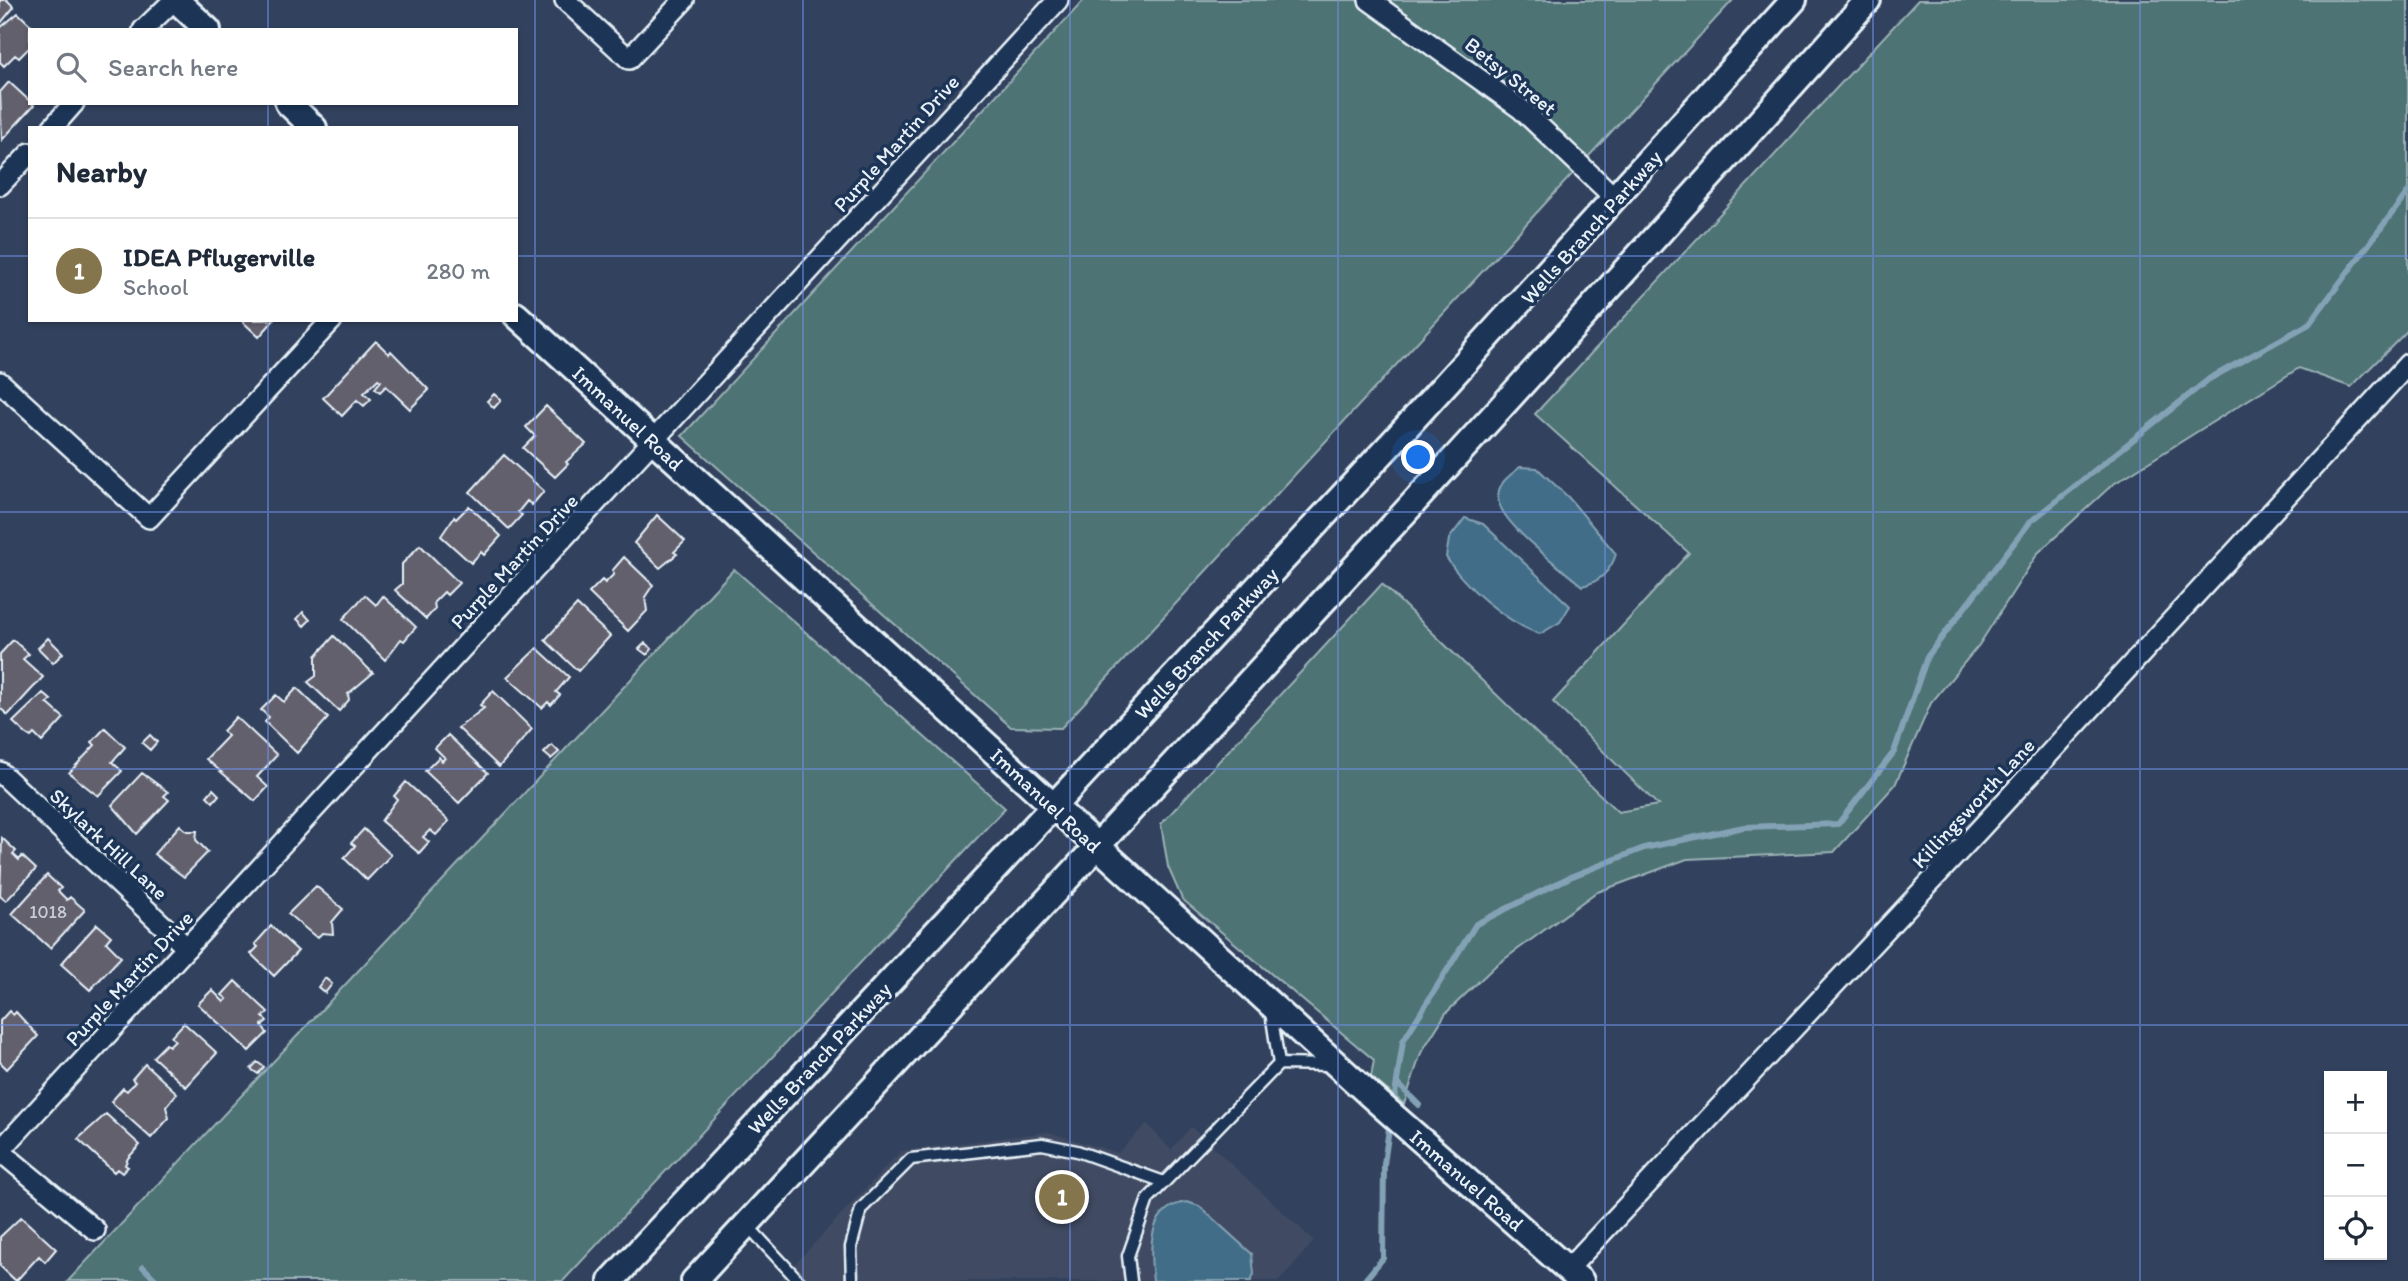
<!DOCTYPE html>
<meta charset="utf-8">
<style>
body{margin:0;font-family:Itim,sans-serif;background:#f6f6f7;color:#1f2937}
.controls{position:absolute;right:21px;bottom:21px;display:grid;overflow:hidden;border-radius:0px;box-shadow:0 2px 5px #0004}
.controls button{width:63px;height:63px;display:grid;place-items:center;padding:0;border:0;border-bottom:2px solid #e0e1e3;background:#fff;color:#1f2937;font:35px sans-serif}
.you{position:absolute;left:1419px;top:458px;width:24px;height:24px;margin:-18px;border:5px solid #fff;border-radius:50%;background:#1a73e8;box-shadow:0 0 0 10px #1a73e833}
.badge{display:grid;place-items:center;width:46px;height:46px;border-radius:50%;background:#84754c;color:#fff;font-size:23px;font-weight:700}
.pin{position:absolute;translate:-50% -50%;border:4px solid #fff;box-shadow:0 2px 7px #0006}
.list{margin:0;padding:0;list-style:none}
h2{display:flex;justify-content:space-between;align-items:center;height:91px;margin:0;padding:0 28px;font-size:30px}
h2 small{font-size:23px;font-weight:400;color:#747a83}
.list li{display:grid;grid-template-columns:46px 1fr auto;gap:21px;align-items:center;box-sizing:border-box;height:105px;padding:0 28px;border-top:2px solid #e0e1e3}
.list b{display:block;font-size:26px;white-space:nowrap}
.list p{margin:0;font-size:23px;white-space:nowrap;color:#747a83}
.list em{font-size:23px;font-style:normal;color:#747a83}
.icon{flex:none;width:38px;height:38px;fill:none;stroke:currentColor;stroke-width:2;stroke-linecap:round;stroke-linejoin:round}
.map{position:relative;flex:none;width:2408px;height:1281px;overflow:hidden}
.search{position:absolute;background:#fff;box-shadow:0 2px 5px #0004;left:28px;top:28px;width:490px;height:77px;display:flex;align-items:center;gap:18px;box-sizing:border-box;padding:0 24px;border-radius:0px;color:#747a83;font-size:26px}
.panel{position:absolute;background:#fff;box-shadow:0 2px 5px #0004;left:28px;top:126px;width:490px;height:196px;border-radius:0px}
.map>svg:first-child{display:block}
.built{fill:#414b63}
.green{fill:#4e7375;stroke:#9bb2b6;stroke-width:2}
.water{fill:#426d88;stroke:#84a2b5;stroke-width:2}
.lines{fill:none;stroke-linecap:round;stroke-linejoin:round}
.stream{stroke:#84a2b5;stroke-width:6}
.building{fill:#64616e;stroke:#e8f1f8;stroke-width:2}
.service-casing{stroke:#e8f1f8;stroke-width:15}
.minor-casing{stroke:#e8f1f8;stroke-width:24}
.tertiary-casing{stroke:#e8f1f8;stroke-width:30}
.service{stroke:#1d3557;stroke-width:10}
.minor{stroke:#1d3557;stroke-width:19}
.tertiary{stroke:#1d3557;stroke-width:24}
.grid{fill:none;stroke:#6e8fe5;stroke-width:2;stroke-opacity:0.55}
.labels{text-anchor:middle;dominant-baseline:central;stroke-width:7;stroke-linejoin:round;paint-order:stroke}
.number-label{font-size:18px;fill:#c7cdd6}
.street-label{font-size:21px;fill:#e8f1f8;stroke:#1d3557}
</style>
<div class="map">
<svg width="2408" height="1281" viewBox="0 0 2408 1281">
<rect width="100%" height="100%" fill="#32425e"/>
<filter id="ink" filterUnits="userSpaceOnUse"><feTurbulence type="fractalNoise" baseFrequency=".0143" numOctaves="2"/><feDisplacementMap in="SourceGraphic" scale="14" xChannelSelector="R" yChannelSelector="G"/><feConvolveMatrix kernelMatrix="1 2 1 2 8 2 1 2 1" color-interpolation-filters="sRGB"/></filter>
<g filter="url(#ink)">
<path class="built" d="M1147,1124L1171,1150L1191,1127L1314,1241L1279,1281H779L901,1151L1048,1132L1118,1153Z"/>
<path class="green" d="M1084,0H1733L1061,728L1011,727L682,436Z
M1918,0H2408V330L2351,387L2299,368L2112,485L2038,553L1979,645L1931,703L1895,785L1834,852L1687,859L1595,893L1495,966L1446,1013L1421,1053L1404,1104L1371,1077L1374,1060L1182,899L1168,867L1161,824L1382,584L1618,812L1658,805L1553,702L1689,553L1535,414Z
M734,569L1005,808L563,1281H68Z"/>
<path class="water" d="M1520,467L1537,468L1569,498L1616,554C1611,570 1600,582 1582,586C1563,569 1497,522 1498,497C1498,482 1510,476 1520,467Z
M1465,518L1483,524L1570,606L1560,622L1540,634C1508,624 1463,585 1446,557L1449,539Z
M1187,1202L1199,1206L1252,1254L1254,1274L1251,1281H1153C1150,1250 1146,1207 1187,1202Z"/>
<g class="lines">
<path class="stream" d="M1397,1083L1419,1105
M1393,1108L1403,1041L1476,924L1570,877L1644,848L1744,827L1838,824L1894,752L1927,657L2030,522L2209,379L2309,324L2408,192
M143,1267L157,1281
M1364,1281L1383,1258L1384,1164L1390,1122"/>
</g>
<path class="building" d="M0,0H7L14,7L0,24Z
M18,13L36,30H30V47L19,58L15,55L4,66L0,62V28Z
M9,82L34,105L2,140L0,92Z
M241,320H274L259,337Z
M376,341L389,354L391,351L429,390L410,409L386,386L380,392L375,388L381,381L378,379L364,393L371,399L364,406L357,400L342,416L323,398Z
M494,394L501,400L494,408L487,401Z
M546,406L586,444L566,462L568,464L555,477L523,448L535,436L526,427Z
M504,455L544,491L532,505L527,501L518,512L522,515L509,529L470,492Z
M469,506L501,536L484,555L481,552L471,563L441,536L454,517L456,519Z
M657,515L685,541L674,552L677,554L660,568L634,543Z
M420,545L459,583L447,595L444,592L434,602L435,609L426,619L395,590L402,584V564Z
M624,557L653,585L645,597L647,611L628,631L589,593L602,580L605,583L614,574L612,571Z
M365,595L376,605L383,596L416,627L404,641L401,639L385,660L343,619Z
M577,605L610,636L578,671L545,640Z
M303,612L310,620L304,626L297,619Z
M334,636L373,673L348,694L349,700L339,711L308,682L316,676V656Z
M48,638L63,653L53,663L38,648Z
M13,640L29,654L23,659L43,677L8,715L0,708V654Z
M645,643L652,649L647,655L639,649Z
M537,648L569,677L556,692L560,695L551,705L548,702L542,708L507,677Z
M297,688L328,718L297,753L265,722L269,717L261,710L276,695L284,702Z
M493,691L532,729L499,767L458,728L484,708L480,705Z
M43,693L51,700L47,703L64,718L42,742L34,734L31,737L26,734L13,722Z
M236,717L277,755L257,777L268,787L255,801L206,759L228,736L223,731Z
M105,728L125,747L112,762L122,771L98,796L69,773L95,745L92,742Z
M150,735L157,742L150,750L142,743Z
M448,735L488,773L459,803L425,771L439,757L442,761L445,758L435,748Z
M552,745L559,752L551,759L544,753Z
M142,773L168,792L164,796L169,800L137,834L112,805Z
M406,782L449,821L436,835L430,830L423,837L429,842L419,853L381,821L397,799L394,796Z
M213,789L219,795L213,802L207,796Z
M180,825L187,831H197L196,840L208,852L184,877L154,854Z
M364,829L391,855L367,880L344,858L355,846L351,843Z
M2,838L16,851L13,854L19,860L22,856L36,869L6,901L0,896Z
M47,875L61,888L58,891L67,900L70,897L85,910L50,948L12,914Z
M316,886L343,909L332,922L333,934L322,933L317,938L288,914Z
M97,924L111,936L106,942L121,957L90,990L61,964Z
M271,926L298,951L274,976L251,954L258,947L255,944Z
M325,978L332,984L325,993L318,987Z
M235,981L268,1012L263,1017L267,1021L262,1025L267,1033L249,1051L198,1004L212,990L224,1002L227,999L222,995Z
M9,1011L13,1015L16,1012L38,1036L7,1069L0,1062V1021Z
M184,1023L217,1053L186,1087L153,1057L166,1044L169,1046L175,1040L171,1037Z
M257,1062L264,1067L258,1074L251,1069Z
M145,1064L177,1093L166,1107L169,1118L151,1138L111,1102L123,1088L127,1091L135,1082L132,1079Z
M106,1114L140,1145L128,1158L125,1165L128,1167L122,1173L117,1169L114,1172L78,1139Z
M21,1217L56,1249L45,1262L39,1256L16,1281L0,1266V1237Z"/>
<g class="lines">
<defs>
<path id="service" d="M1271,1012L1279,1064
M747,1225L799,1281
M852,1281L851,1247L861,1209L911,1159L1042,1144L1077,1151L1164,1182
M1131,1281L1128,1256L1148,1199L1279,1064L1330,1065"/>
<path id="minor" d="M565,0L629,59L684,0
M1369,0L1521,109L1616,199
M143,30L174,0
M52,128L74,103
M0,185L30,153
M0,382L149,518L332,320
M0,772L187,948
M0,1151L1058,0
M0,1151L95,1230
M1568,1269L1979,830L2408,364"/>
<path id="tertiary" d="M176,0L208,30
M288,103L314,128
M516,315L1371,1096L1581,1281
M611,1281L1401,433L1794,0
M694,1281C1088,856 1483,433 1868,0"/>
</defs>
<use href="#service" class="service-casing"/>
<use href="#minor" class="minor-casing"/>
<use href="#tertiary" class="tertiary-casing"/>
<use href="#service" class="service"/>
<use href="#minor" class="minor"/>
<use href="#tertiary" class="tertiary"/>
</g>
</g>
<path class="grid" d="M268,0V30M535,0V1281M803,0V1281M1070,0V1281M1338,0V1281M1605,0V1281M1873,0V1281M2140,0V1281M268,103V128M0,256H30M516,256H2408M268,320V1281M0,512H2408M0,769H2408M0,1025H2408"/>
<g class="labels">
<g class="number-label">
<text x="48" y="912">1018</text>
</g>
<g class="street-label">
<text transform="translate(1511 76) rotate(39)">Betsy Street</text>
<text transform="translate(896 143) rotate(-48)">Purple Martin Drive</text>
<text transform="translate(1591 227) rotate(-48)">Wells Branch Parkway</text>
<text transform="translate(628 418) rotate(43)">Immanuel Road</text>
<text transform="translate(514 561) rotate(-47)">Purple Martin Drive</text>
<text transform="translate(1206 643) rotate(-47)">Wells Branch Parkway</text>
<text transform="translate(1046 800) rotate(43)">Immanuel Road</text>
<text transform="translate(1973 803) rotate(-47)">Killingsworth Lane</text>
<text transform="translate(109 844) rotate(43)">Skylark Hill Lane</text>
<text transform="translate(129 978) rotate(-47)">Purple Martin Drive</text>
<text transform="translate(819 1058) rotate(-47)">Wells Branch Parkway</text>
<text transform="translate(1467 1180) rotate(41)">Immanuel Road</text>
</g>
</g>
</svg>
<div class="controls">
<button>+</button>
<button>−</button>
<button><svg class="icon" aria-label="locate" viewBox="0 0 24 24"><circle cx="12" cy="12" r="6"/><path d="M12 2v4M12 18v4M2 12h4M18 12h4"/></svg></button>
</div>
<div class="you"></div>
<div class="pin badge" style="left:1062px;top:1197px">1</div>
<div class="search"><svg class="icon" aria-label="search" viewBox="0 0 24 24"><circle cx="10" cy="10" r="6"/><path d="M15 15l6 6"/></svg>Search here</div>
<section class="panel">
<h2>Nearby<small></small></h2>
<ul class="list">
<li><span class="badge">1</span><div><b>IDEA Pflugerville</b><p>School</p></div><em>280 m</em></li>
</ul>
</section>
</div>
